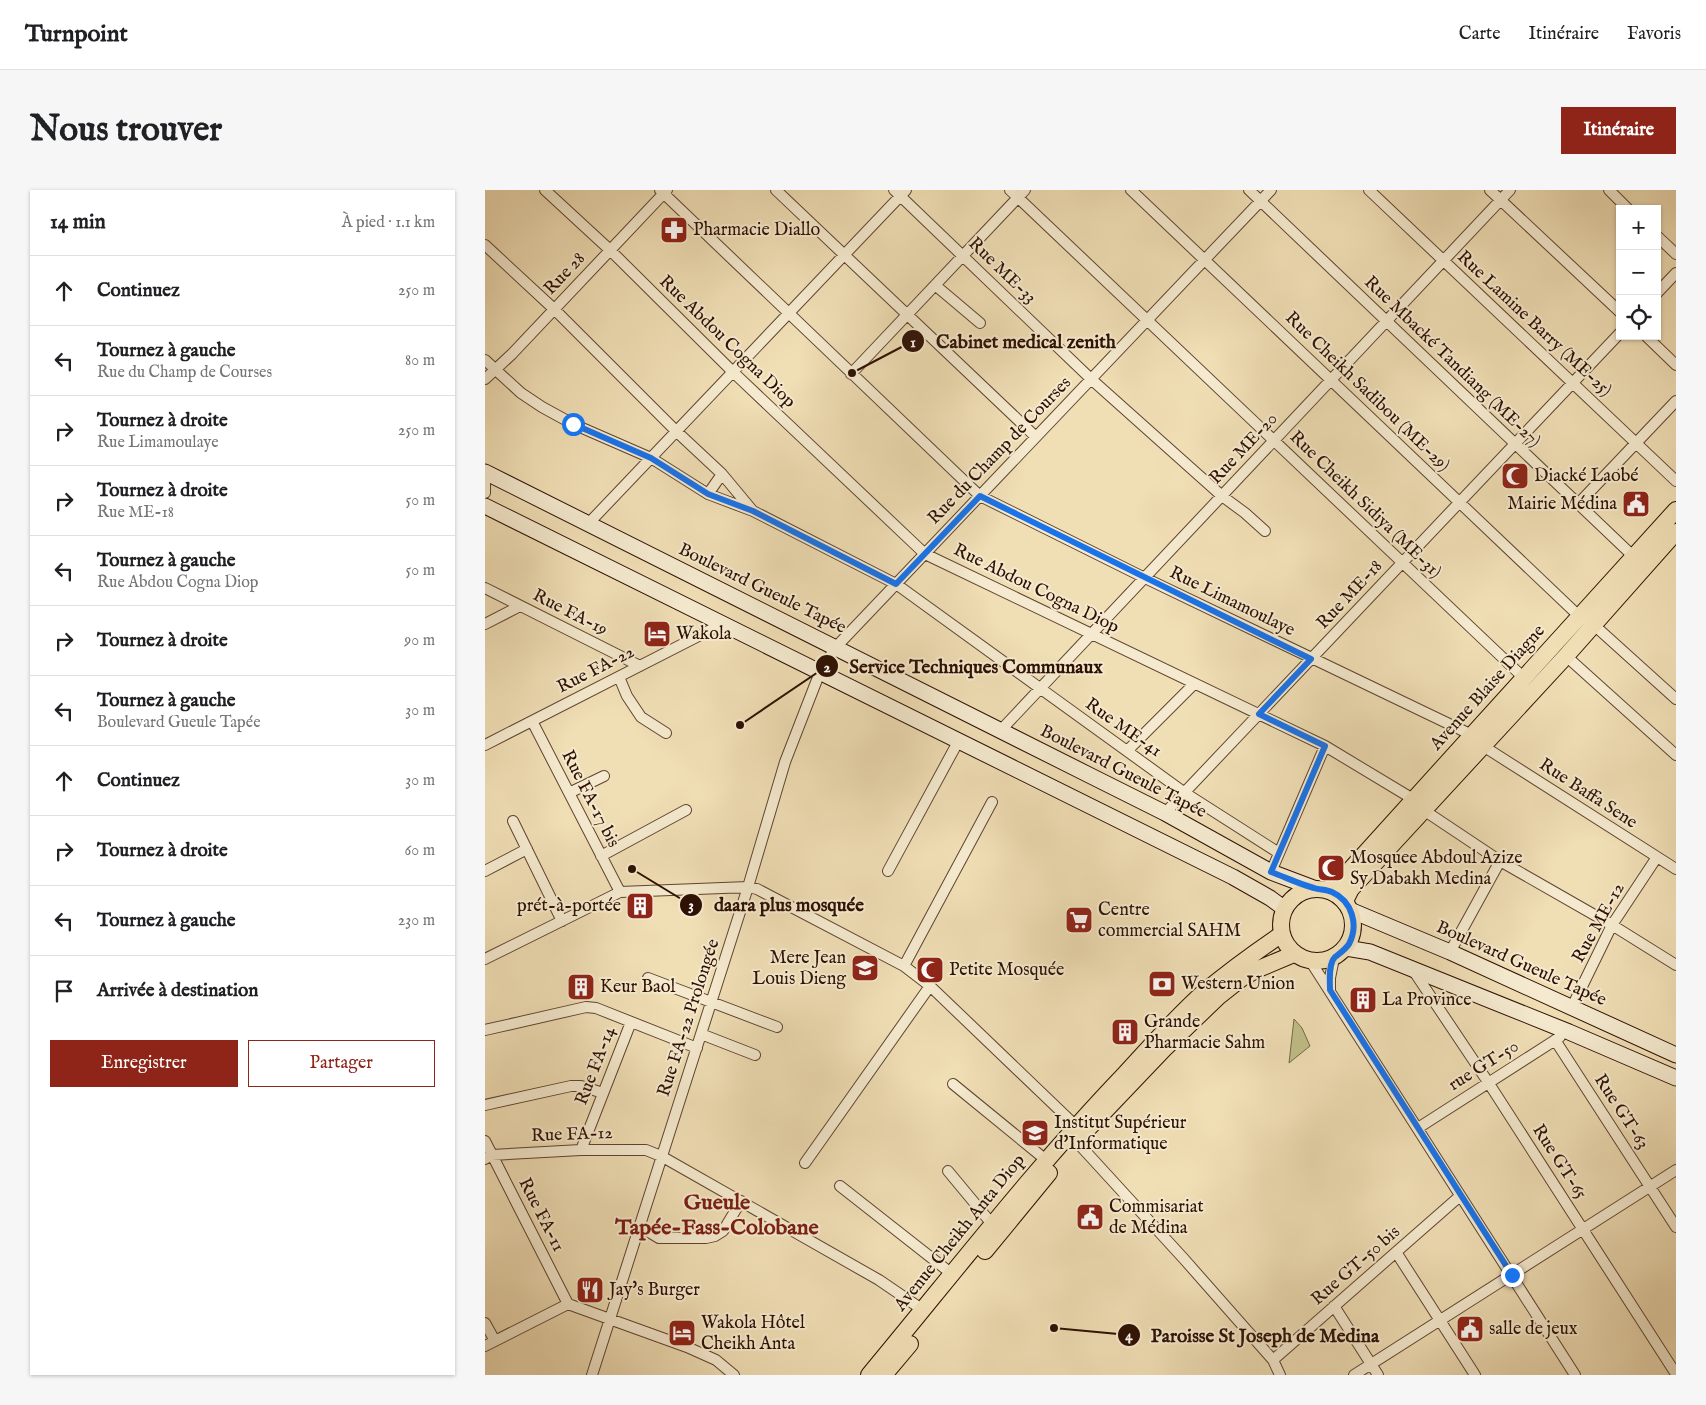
<!DOCTYPE html>
<html lang="fr">
<meta charset="utf-8">
<style>
body{margin:0;font-family:"IM FELL English",serif;background:#f6f6f6;color:#202124}
.controls{position:absolute;right:15px;top:15px;display:grid;overflow:hidden;border-radius:0px;box-shadow:0 1px 4px #0004}
.controls button{width:45px;height:45px;display:grid;place-items:center;padding:0;border:0;border-bottom:1px solid #e0e0e0;background:#fff;color:#202124;font:25px sans-serif}
.stop{position:absolute;width:15px;height:15px;margin:-11px;border:4px solid #1a73e8;border-radius:50%;background:#fff}
.stop.end{background:#1a73e8;border-color:#fff;box-shadow:0 1px 5px #0008}
.list{margin:0;padding:0;list-style:none}
h2{display:flex;justify-content:space-between;align-items:center;height:65px;margin:0;padding:0 20px;font-size:21px}
h2 small{font-size:16px;font-weight:400;color:#757577}
.list li{display:grid;grid-template-columns:32px 1fr auto;gap:15px;align-items:center;box-sizing:border-box;height:70px;padding:0 20px;border-top:1px solid #e0e0e0}
.list b{display:block;font-size:19px;white-space:nowrap}
.list p{margin:0;font-size:16px;white-space:nowrap;color:#757577}
.list em{font-size:16px;font-style:normal;color:#757577}
.actions{display:flex;gap:10px;padding:15px 20px}
.actions a{flex:1;padding:11px 0;border:1px solid #8f2418;border-radius:0px;text-align:center;font-size:18px;color:#8f2418}
.actions .main{background:#8f2418;color:#fff}
.icon{flex:none;width:28px;height:28px;fill:none;stroke:currentColor;stroke-width:2;stroke-linecap:round;stroke-linejoin:round}
.map{position:relative;flex:none;width:1191px;height:1185px;overflow:hidden;border-radius:0px}
header{display:flex;align-items:center;gap:30px;box-sizing:border-box;height:70px;padding:0 25px;background:#fff;border-bottom:1px solid #e0e0e0}
header strong{font-size:24px}
nav{display:flex;gap:28px;margin-inline-start:auto;font-size:18px}
.intro{display:flex;align-items:center;justify-content:space-between;box-sizing:border-box;height:120px;padding:0 30px}
h1{margin:0;font-size:35px}
.button{padding:12px 22px;border-radius:0px;background:#8f2418;color:#fff;font-size:18px;font-weight:700}
main{display:flex;gap:30px;padding:0 30px}
aside{flex:1;background:#fff;border-radius:0px;box-shadow:0 1px 4px #0004}
.map>svg:first-child{display:block}
.green{fill:#c0bf89;stroke:#766846}
.lines{fill:none;stroke-linecap:round;stroke-linejoin:round}
.street-casing{stroke:#5e4430;stroke-width:12}
.secondary-casing{stroke:#2d1003;stroke-width:17}
.primary-casing{stroke:#2d1003;stroke-width:18}
.street{stroke:#f5eacf;stroke-width:10}
.secondary{stroke:#f5eacf;stroke-width:15}
.primary{stroke:#f0deb5;stroke-width:16}
.route{stroke:#1a73e8;stroke-width:6}
.labels{text-anchor:middle;dominant-baseline:central;stroke-width:4;stroke-linejoin:round;paint-order:stroke}
.poi-label{font-size:18px;fill:#2d1003;stroke:#f5eacf;text-anchor:start}
.street-label{font-size:18px;fill:#2d1003;stroke:#f5eacf}
.district-label{font-size:22px;font-weight:bold;fill:#7a1f14;stroke:#f5eacf}
.leader{fill:none;stroke:#2d1003;stroke-width:2}
.callout-dot{fill:#2d1003;stroke:#f5eacf;stroke-width:2}
.mark-label{font-size:15px;text-anchor:middle;font-weight:bold;fill:#fff}
.callout-label{font-size:19px;text-anchor:middle;font-weight:bold;fill:#2d1003;stroke:#f5eacf;stroke-width:4;stroke-linejoin:round;paint-order:stroke}
</style>
<header>
<strong>Turnpoint</strong>
<nav><a>Carte</a><a>Itinéraire</a><a>Favoris</a></nav>
</header>
<div class="intro"><h1>Nous trouver</h1><a class="button">Itinéraire</a></div>
<main>
<aside>
<h2>14 min<small>À pied · 1.1 km</small></h2>
<ul class="list">
<li><svg class="icon" aria-label="ahead" viewBox="0 0 24 24"><path d="M12 20V5M6 11l6-6 6 6"/></svg><div><b>Continuez</b></div><em>250 m</em></li>
<li><svg class="icon" aria-label="left" viewBox="0 0 24 24"><path d="M17 20v-9H6M10 6l-5 5 5 5"/></svg><div><b>Tournez à gauche</b><p>Rue du Champ de Courses</p></div><em>80 m</em></li>
<li><svg class="icon" aria-label="right" viewBox="0 0 24 24"><path d="M7 20v-9h11M14 6l5 5-5 5"/></svg><div><b>Tournez à droite</b><p>Rue Limamoulaye</p></div><em>250 m</em></li>
<li><svg class="icon" aria-label="right" viewBox="0 0 24 24"><path d="M7 20v-9h11M14 6l5 5-5 5"/></svg><div><b>Tournez à droite</b><p>Rue ME-18</p></div><em>50 m</em></li>
<li><svg class="icon" aria-label="left" viewBox="0 0 24 24"><path d="M17 20v-9H6M10 6l-5 5 5 5"/></svg><div><b>Tournez à gauche</b><p>Rue Abdou Cogna Diop</p></div><em>50 m</em></li>
<li><svg class="icon" aria-label="right" viewBox="0 0 24 24"><path d="M7 20v-9h11M14 6l5 5-5 5"/></svg><div><b>Tournez à droite</b></div><em>90 m</em></li>
<li><svg class="icon" aria-label="left" viewBox="0 0 24 24"><path d="M17 20v-9H6M10 6l-5 5 5 5"/></svg><div><b>Tournez à gauche</b><p>Boulevard Gueule Tapée</p></div><em>30 m</em></li>
<li><svg class="icon" aria-label="ahead" viewBox="0 0 24 24"><path d="M12 20V5M6 11l6-6 6 6"/></svg><div><b>Continuez</b></div><em>30 m</em></li>
<li><svg class="icon" aria-label="right" viewBox="0 0 24 24"><path d="M7 20v-9h11M14 6l5 5-5 5"/></svg><div><b>Tournez à droite</b></div><em>60 m</em></li>
<li><svg class="icon" aria-label="left" viewBox="0 0 24 24"><path d="M17 20v-9H6M10 6l-5 5 5 5"/></svg><div><b>Tournez à gauche</b></div><em>230 m</em></li>
<li><svg class="icon" aria-label="arrive" viewBox="0 0 24 24"><path d="M6 21V4h12l-3 4 3 4H6"/></svg><div><b>Arrivée à destination</b></div></li>
</ul>
<div class="actions"><a class="main">Enregistrer</a><a>Partager</a></div>
</aside>
<div class="map">
<svg width="1191" height="1185" viewBox="0 0 1191 1185">
<rect width="100%" height="100%" fill="#f0deb5"/>
<filter id="stains"><feTurbulence type="fractalNoise" baseFrequency=".004" numOctaves="4"/><feColorMatrix values="0 0 0 0 .2 0 0 0 0 .09 0 0 0 0 .02 0 0 0 .5 -.17"/></filter>
<radialGradient id="worn" r=".72"><stop offset=".6" stop-color="#630" stop-opacity="0"/><stop offset="1" stop-color="#630" stop-opacity=".3"/></radialGradient>
<path class="green" d="M809,829L817,838L825,856L804,873Z"/>
<g class="lines">
<defs>
<path id="street" d="M60,0L125,60L248,182L440,364L840,556L928,609L940,621L1015,671L1127,735L1191,775
M175,0L495,306L660,388L987,545L998,556L1191,679
M291,0L551,247
M409,0L606,189L737,306L760,323L780,341
M525,0L1039,488
M646,0L1095,427
M764,0L1149,367
M884,0L1191,291
M1005,0L1135,122
M1124,0L1143,19
M1172,46L1191,64
M0,55L69,119L191,241L237,284L267,320
M450,95L495,133
M1172,103L1191,83
M1161,146L1191,175
M0,170L36,203L57,217L88,234L166,268L223,304L268,321L411,394L700,603L794,663
M366,184L540,0
M0,189L27,164L182,0
M0,289V303
M223,304L237,284
M1093,314L1191,211
M103,334L421,0
M0,398L155,476
M0,434L35,416
M1109,435L1191,509
M1081,466L1191,565
M134,487L142,506L156,527L181,543
M47,531L135,702
M516,540L1025,0
M0,555L237,434
M642,561L709,494
M84,603L119,586
M680,623L1135,143
M28,631L77,731
M116,666L201,620
M0,681L42,659
M403,681L474,550
M786,682L840,556
M965,762L1015,671
M0,769L135,702L263,697L272,699L419,776L445,796L590,935
M826,772L1090,1185
M419,776L507,612
M928,780L1003,892L1191,1184
M163,788L292,837
M845,800V788L849,768
M1087,817L1127,735L1172,667
M0,840L101,817L111,818L212,858
M216,844L270,865
M1070,850L1191,1037
M468,894L561,970
M0,915L86,896H96L118,903
M933,938L1075,847
M0,951L83,1114
M591,951L699,1069L788,1170L795,1185
M96,960L146,832
M0,969L7,965L96,960H161L176,966L394,1090L438,1120
M320,973L445,796
M463,981L507,1034
M355,996L467,1084
M154,1036L174,1048H221L230,1046L238,1041L256,1011
M911,1062L990,1185
M83,1114L202,1157L231,1170L249,1185
M849,1116L893,1185
M0,1133L10,1151
M0,1156L83,1114
M788,1170L975,1006
M107,1185L263,697L300,572L335,482L351,457L786,0
M869,1185L1191,980"/>
<path id="secondary" d="M0,282L604,585L680,623L786,682L831,699
M0,316L748,687L785,708L800,719
M865,720L965,762L1191,865
M861,758L885,762L1084,842L1191,888"/>
<path id="primary" d="M796 735a36 36 0 1 1 72 0a36 36 0 1 1-72 0Z
M842,700L854,692L1191,320
M860,711L866,699L1081,466L1191,342
M596,946L679,859L733,807L757,788L771,780L809,764
M500,1061L564,983
M384,1185C468,1084 548,980 639,885C665,857 690,828 718,803C743,782 769,763 797,744
M399,1185L425,1154"/>
</defs>
<use href="#street" class="street-casing"/>
<use href="#secondary" class="secondary-casing"/>
<use href="#primary" class="primary-casing"/>
<use href="#street" class="street"/>
<use href="#secondary" class="secondary"/>
<use href="#primary" class="primary"/>
</g>
<g class="lines">
<path class="route" d="M88,234L166,268L223,304L268,321L411,394L495,306L826,469L774,524L840,556L786,682C800,687 814,694 829,698C835,700 841,699 847,702C867,711 874,735 864,754C860,760 855,763 850,767C843,774 845,792 845,800L1027,1085"/>
</g>
<defs>
<symbol id="pharmacy-square" viewBox="-11 -11 22 22"><rect x="-9" y="-9" width="18" height="18" rx="4" fill="#8f2418" stroke="#f5eacf"/><path d="M-2-6h4v4h4v4h-4v4h-4v-4h-4v-4h4Z" fill="#fff"/></symbol>
<symbol id="mosque-square" viewBox="-11 -11 22 22"><rect x="-9" y="-9" width="18" height="18" rx="4" fill="#8f2418" stroke="#f5eacf"/><path d="M3.5-4.9A6 6 0 1 0 3.5 4.9A5 5 0 1 1 3.5-4.9Z" fill="#fff"/></symbol>
<symbol id="civic-square" viewBox="-11 -11 22 22"><rect x="-9" y="-9" width="18" height="18" rx="4" fill="#8f2418" stroke="#f5eacf"/><path d="M-.6-6.5H3V-4.5H.6V-3L4-1V1h2V6H-6V1h2V-1L-.6-3ZM-1.2 2.5V6h2.4V2.5Z" fill="#fff"/></symbol>
<symbol id="hotel-square" viewBox="-11 -11 22 22"><rect x="-9" y="-9" width="18" height="18" rx="4" fill="#8f2418" stroke="#f5eacf"/><path d="M-6-4.5h1.5V1H6V5H4.5V3h-9V5H-6ZM-4 0a1.8 1.8 0 1 1 3.6 0ZM.5 0V-2.5h3Q6-2.5 6 0Z" fill="#fff"/></symbol>
<symbol id="building-square" viewBox="-11 -11 22 22"><rect x="-9" y="-9" width="18" height="18" rx="4" fill="#8f2418" stroke="#f5eacf"/><path d="M-4-6H4V6H1V3H-1V6H-4ZM-2.5-4.3h1.7v1.8h-1.7ZM.8-4.3h1.7v1.8H.8ZM-2.5-1h1.7V.8h-1.7ZM.8-1h1.7V.8H.8Z" fill="#fff"/></symbol>
<symbol id="supermarket-square" viewBox="-11 -11 22 22"><rect x="-9" y="-9" width="18" height="18" rx="4" fill="#8f2418" stroke="#f5eacf"/><path d="M-6-5.5h2.5l.6 2H6L4.5 2H-2.5L-4.4-4H-6ZM-1.5 3.2a1.3 1.3 0 1 0 .1 0ZM3 3.2a1.3 1.3 0 1 0 .1 0Z" fill="#fff"/></symbol>
<symbol id="school-square" viewBox="-11 -11 22 22"><rect x="-9" y="-9" width="18" height="18" rx="4" fill="#8f2418" stroke="#f5eacf"/><path d="M0-5L7-2L0 1L-7-2ZM-4 1L0 2.5L4 1V4Q0 6-4 4Z" fill="#fff"/></symbol>
<symbol id="bank-square" viewBox="-11 -11 22 22"><rect x="-9" y="-9" width="18" height="18" rx="4" fill="#8f2418" stroke="#f5eacf"/><path d="M-6-4H6V4H-6ZM0-2.3a2.3 2.3 0 1 0 0 4.6a2.3 2.3 0 1 0 0-4.6Z" fill="#fff"/></symbol>
<symbol id="university-square" viewBox="-11 -11 22 22"><rect x="-9" y="-9" width="18" height="18" rx="4" fill="#8f2418" stroke="#f5eacf"/><path d="M0-5L7-2L0 1L-7-2ZM-4 1L0 2.5L4 1V4Q0 6-4 4Z" fill="#fff"/></symbol>
<symbol id="restaurant-square" viewBox="-11 -11 22 22"><rect x="-9" y="-9" width="18" height="18" rx="4" fill="#8f2418" stroke="#f5eacf"/><path d="M-5-6h1v4h1v-4h1v4h1v-4h1v5L-1.5 .5V6h-2V.5L-5-1ZM5-6V6H3V1.5H1.5Q1.5-4 5-6Z" fill="#fff"/></symbol>
</defs>
<g fill-rule="evenodd">
<use href="#pharmacy-square" x="173" y="24" width="32" height="32"/>
<use href="#mosque-square" x="1014" y="270" width="32" height="32"/>
<use href="#civic-square" x="1135" y="298" width="32" height="32"/>
<use href="#hotel-square" x="156" y="428" width="32" height="32"/>
<use href="#mosque-square" x="830" y="662" width="32" height="32"/>
<use href="#building-square" x="139" y="700" width="32" height="32"/>
<use href="#supermarket-square" x="578" y="714" width="32" height="32"/>
<use href="#school-square" x="364" y="762" width="32" height="32"/>
<use href="#mosque-square" x="429" y="764" width="32" height="32"/>
<use href="#bank-square" x="661" y="778" width="32" height="32"/>
<use href="#building-square" x="80" y="781" width="32" height="32"/>
<use href="#building-square" x="862" y="794" width="32" height="32"/>
<use href="#building-square" x="624" y="826" width="32" height="32"/>
<use href="#university-square" x="534" y="927" width="32" height="32"/>
<use href="#civic-square" x="589" y="1011" width="32" height="32"/>
<use href="#restaurant-square" x="89" y="1084" width="32" height="32"/>
<use href="#civic-square" x="969" y="1123" width="32" height="32"/>
<use href="#hotel-square" x="181" y="1127" width="32" height="32"/>
</g>
<g class="labels">
<g class="poi-label">
<text x="208" y="40">Pharmacie Diallo</text>
<text x="1049" y="286">Diacké Laobé</text>
<text x="1132" y="314" text-anchor="end">Mairie Médina</text>
<text x="191" y="444">Wakola</text>
<text x="865" y="668">Mosquee Abdoul Azize<tspan x="865" dy="21">Sy Dabakh Medina</tspan></text>
<text x="136" y="716" text-anchor="end">prét-à-portée</text>
<text x="613" y="720">Centre<tspan x="613" dy="21">commercial SAHM</tspan></text>
<text x="361" y="768" text-anchor="end">Mere Jean<tspan x="361" dy="21">Louis Dieng</tspan></text>
<text x="464" y="780">Petite Mosquée</text>
<text x="696" y="794">Western Union</text>
<text x="115" y="797">Keur Baol</text>
<text x="897" y="810">La Province</text>
<text x="659" y="832">Grande<tspan x="659" dy="21">Pharmacie Sahm</tspan></text>
<text x="569" y="933">Institut Supérieur<tspan x="569" dy="21">d'Informatique</tspan></text>
<text x="624" y="1017">Commisariat<tspan x="624" dy="21">de Médina</tspan></text>
<text x="124" y="1100">Jay's Burger</text>
<text x="216" y="1133">Wakola Hôtel<tspan x="216" dy="21">Cheikh Anta</tspan></text>
<text x="1004" y="1139">salle de jeux</text>
</g>
<g class="street-label">
<text transform="translate(517 81) rotate(44)">Rue ME-33</text>
<text transform="translate(80 84) rotate(-47)">Rue 28</text>
<text transform="translate(1049 134) rotate(43)">Rue Lamine Barry (ME-25)</text>
<text transform="translate(242 152) rotate(44)">Rue Abdou Cogna Diop</text>
<text transform="translate(967 172) rotate(44)">Rue Mbacké Tandiang (ME-27)</text>
<text transform="translate(882 202) rotate(44)">Rue Cheikh Sadibou (ME-29)</text>
<text transform="translate(759 259) rotate(-47)">Rue ME-20</text>
<text transform="translate(515 261) rotate(-46)">Rue du Champ de Courses</text>
<text transform="translate(880 315) rotate(44)">Rue Cheikh Sidiya (ME-31)</text>
<text transform="translate(277 399) rotate(26)">Boulevard Gueule Tapée</text>
<text transform="translate(551 399) rotate(26)">Rue Abdou Cogna Diop</text>
<text transform="translate(865 405) rotate(-47)">Rue ME-18</text>
<text transform="translate(747 412) rotate(26)">Rue Limamoulaye</text>
<text transform="translate(85 423) rotate(27)">Rue FA-19</text>
<text transform="translate(111 480) rotate(-27)">Rue FA-22</text>
<text transform="translate(1003 498) rotate(-48)">Avenue Blaise Diagne</text>
<text transform="translate(638 538) rotate(35)">Rue ME-41</text>
<text transform="translate(638 582) rotate(27)">Boulevard Gueule Tapée</text>
<text transform="translate(1103 604) rotate(33)">Rue Baffa Sene</text>
<text transform="translate(105 609) rotate(63)">Rue FA-17 bis</text>
<text transform="translate(1114 733) rotate(-61)">Rue ME-12</text>
<text transform="translate(1036 774) rotate(24)">Boulevard Gueule Tapée</text>
<text transform="translate(204 828) rotate(-72)">Rue FA-22 Prolongée</text>
<text transform="translate(111 876) rotate(-69)">Rue FA-14</text>
<text transform="translate(999 876) rotate(-32)">rue GT-50</text>
<text transform="translate(1136 922) rotate(57)">Rue GT-63</text>
<text transform="translate(87 945) rotate(-2)">Rue FA-12</text>
<text transform="translate(1074 972) rotate(57)">Rue GT-65</text>
<text transform="translate(56 1025) rotate(63)">Rue FA-11</text>
<text transform="translate(475 1043) rotate(-51)">Avenue Cheikh Anta Diop</text>
<text transform="translate(871 1076) rotate(-41)">Rue GT-50 bis</text>
</g>
<g class="district-label">
<text x="232" y="1013">Gueule<tspan x="232" dy="25">Tapée-Fass-Colobane</tspan></text>
</g>
</g>
<path class="leader" d="M367 183L428 151M255 535L342 476M147 679L206 715M569 1138L644 1145"/>
<g class="callout-dot">
<circle cx="367" cy="183" r="5"/>
<circle cx="255" cy="535" r="5"/>
<circle cx="147" cy="679" r="5"/>
<circle cx="569" cy="1138" r="5"/>
<circle cx="428" cy="151" r="12"/>
<circle cx="342" cy="476" r="12"/>
<circle cx="206" cy="715" r="12"/>
<circle cx="644" cy="1145" r="12"/>
</g>
<g class="mark-label">
<text x="428" y="157">1</text>
<text x="342" y="482">2</text>
<text x="206" y="720">3</text>
<text x="644" y="1150">4</text>
</g>
<g class="callout-label">
<text x="541" y="158">Cabinet medical zenith</text>
<text x="491" y="483">Service Techniques Communaux</text>
<text x="304" y="721">daara plus mosquée</text>
<text x="780" y="1152">Paroisse St Joseph de Medina</text>
</g>
<rect width="100%" height="100%" filter="url(#stains)"/>
<rect width="100%" height="100%" fill="url(#worn)"/>
</svg>
<div class="controls">
<button>+</button>
<button>−</button>
<button><svg class="icon" aria-label="locate" viewBox="0 0 24 24"><circle cx="12" cy="12" r="6"/><path d="M12 2v4M12 18v4M2 12h4M18 12h4"/></svg></button>
</div>
<div class="stop" style="left:88px;top:234px"></div>
<div class="stop end" style="left:1027px;top:1085px"></div>
</div>
</main>
